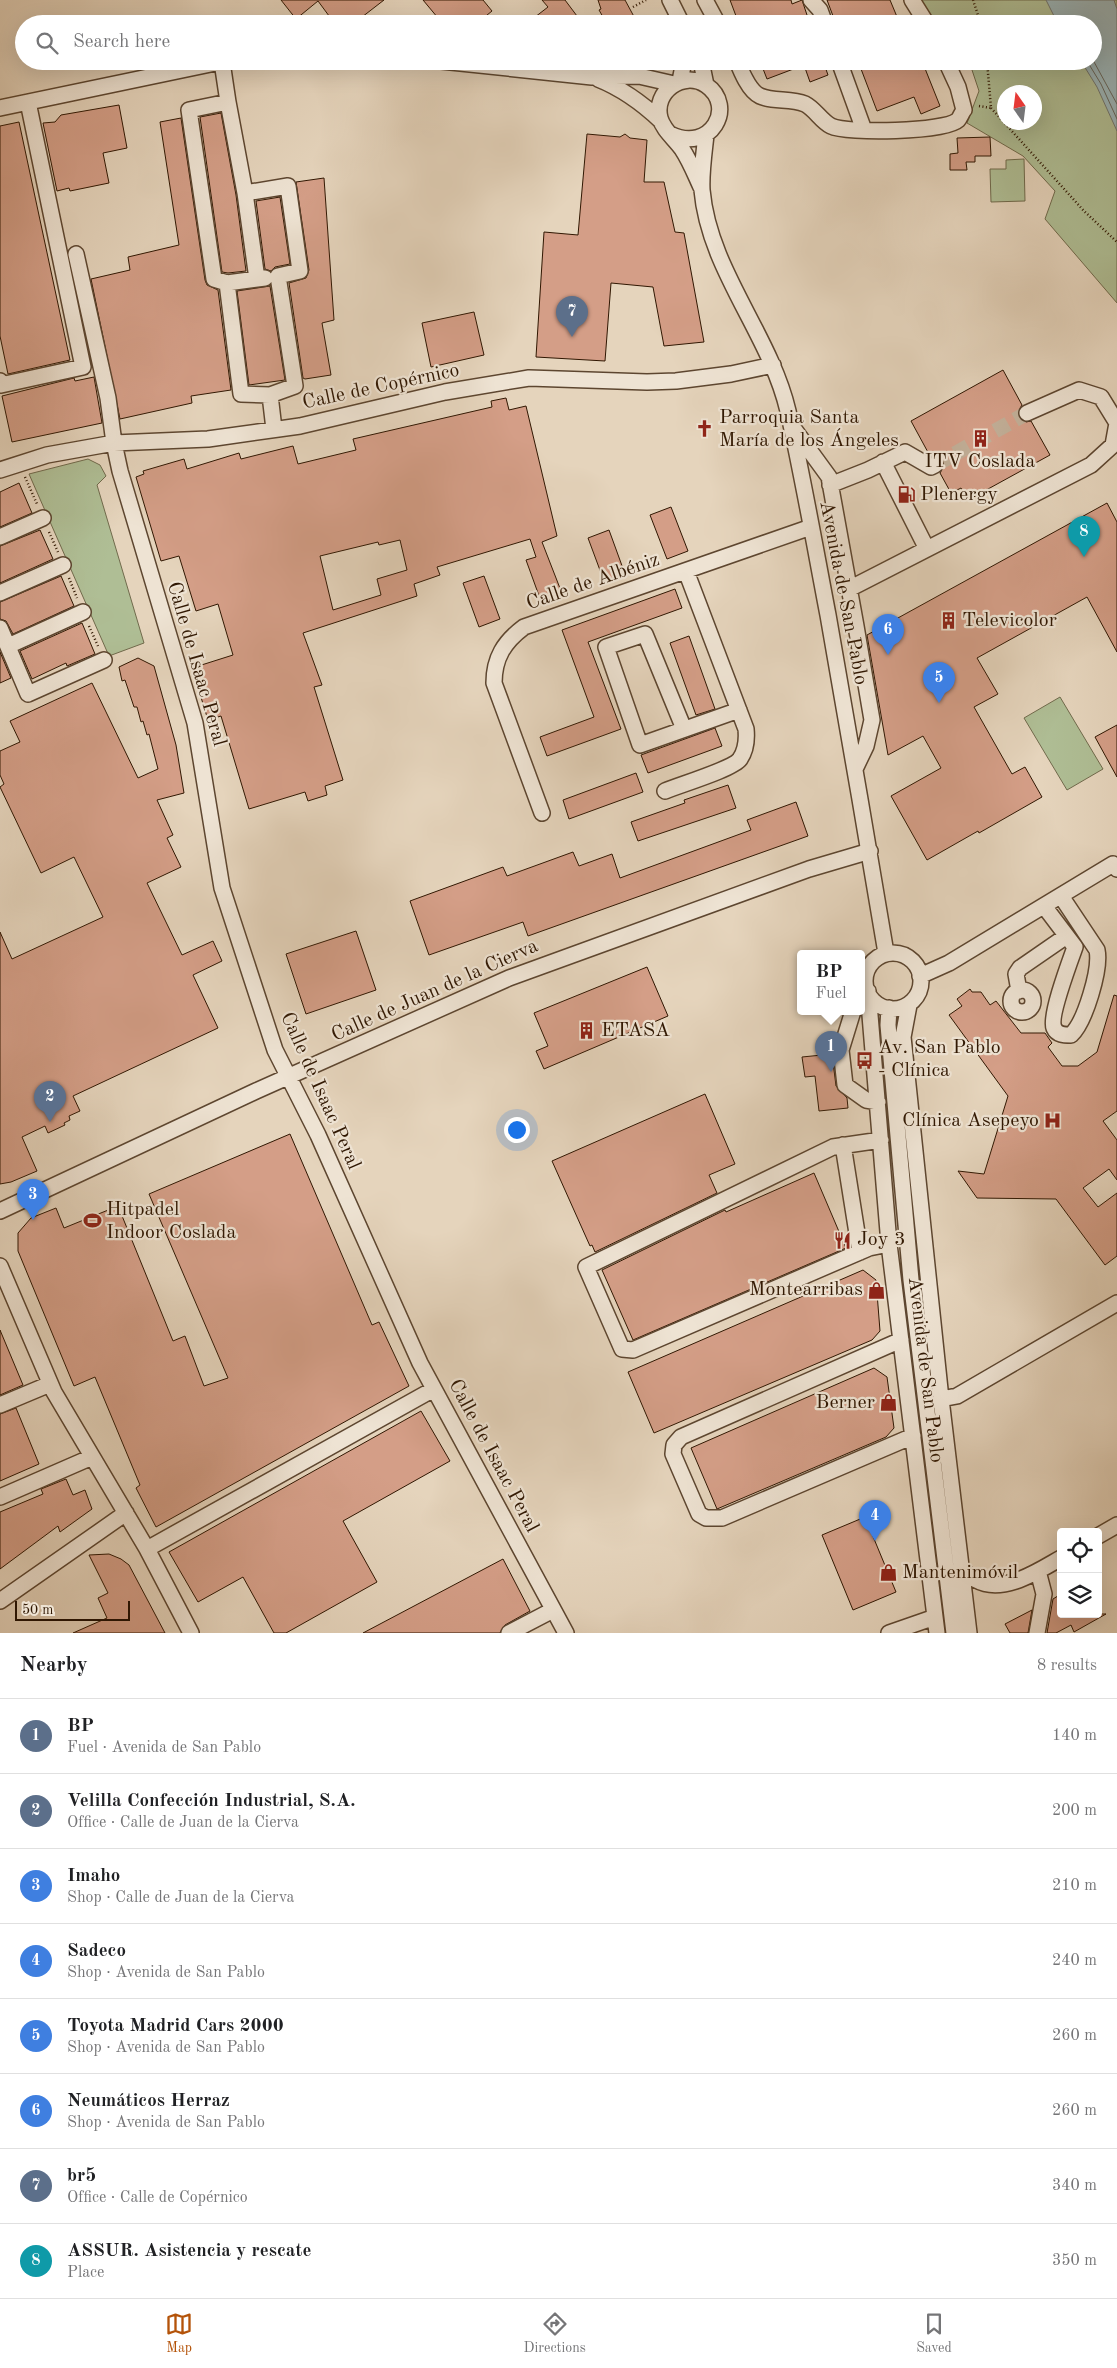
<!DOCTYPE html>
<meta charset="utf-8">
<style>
body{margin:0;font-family:"Old Standard TT",serif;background:#f2f2f2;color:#202124}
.controls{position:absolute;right:15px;bottom:15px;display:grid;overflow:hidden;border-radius:5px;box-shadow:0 5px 20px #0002}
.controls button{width:45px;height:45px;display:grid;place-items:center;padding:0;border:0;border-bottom:1px solid #e0e0e0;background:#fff;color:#202124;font:25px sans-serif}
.compass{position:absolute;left:997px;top:85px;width:45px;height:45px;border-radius:50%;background:#fff;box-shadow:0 5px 20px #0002;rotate:346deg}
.scale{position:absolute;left:15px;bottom:12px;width:115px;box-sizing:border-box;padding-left:5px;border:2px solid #301702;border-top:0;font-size:14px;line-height:18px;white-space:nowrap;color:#301702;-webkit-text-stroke:4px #eee3d3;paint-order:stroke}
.you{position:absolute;left:516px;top:1129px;width:18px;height:18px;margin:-12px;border:4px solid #fff;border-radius:50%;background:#1a73e8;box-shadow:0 0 0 8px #1a73e833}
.badge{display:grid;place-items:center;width:32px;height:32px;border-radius:50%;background:#b45309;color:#fff;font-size:16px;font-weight:700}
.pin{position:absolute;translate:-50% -41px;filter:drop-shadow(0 1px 2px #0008)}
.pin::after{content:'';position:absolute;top:26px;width:18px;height:15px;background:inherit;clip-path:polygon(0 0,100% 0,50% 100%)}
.popup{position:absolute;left:797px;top:950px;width:68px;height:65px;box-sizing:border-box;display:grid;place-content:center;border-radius:5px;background:#fff;filter:drop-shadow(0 1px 4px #0005);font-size:16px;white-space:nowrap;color:#757577}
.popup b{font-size:19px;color:#202124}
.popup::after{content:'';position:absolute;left:50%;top:100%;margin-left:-10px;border:10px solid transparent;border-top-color:#fff}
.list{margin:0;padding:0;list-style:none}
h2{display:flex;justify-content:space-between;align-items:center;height:65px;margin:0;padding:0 20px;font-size:21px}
h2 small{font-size:16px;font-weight:400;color:#757577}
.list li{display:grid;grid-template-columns:32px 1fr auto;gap:15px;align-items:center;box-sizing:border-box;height:75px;padding:0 20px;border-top:1px solid #e0e0e0}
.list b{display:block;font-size:19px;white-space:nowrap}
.list p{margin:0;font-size:16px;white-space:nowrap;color:#757577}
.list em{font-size:16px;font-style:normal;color:#757577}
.icon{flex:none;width:28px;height:28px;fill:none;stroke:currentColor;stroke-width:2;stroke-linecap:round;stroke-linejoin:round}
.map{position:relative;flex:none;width:1117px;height:1633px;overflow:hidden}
.search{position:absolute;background:#fff;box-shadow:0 5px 20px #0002;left:15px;right:15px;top:15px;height:55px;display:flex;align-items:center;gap:12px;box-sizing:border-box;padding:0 18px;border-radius:28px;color:#757577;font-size:19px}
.sheet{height:665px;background:#fff}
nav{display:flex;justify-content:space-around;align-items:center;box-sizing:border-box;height:70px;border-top:1px solid #e0e0e0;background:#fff;font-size:14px;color:#757577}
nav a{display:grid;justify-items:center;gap:2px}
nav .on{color:#b45309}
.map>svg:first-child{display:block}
.green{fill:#afbe95;stroke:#706a4c;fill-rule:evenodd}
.water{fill:#9ab6bb;stroke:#707671}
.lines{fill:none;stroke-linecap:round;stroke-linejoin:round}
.shore{stroke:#65665e;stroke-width:1}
.building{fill:#d49e87;stroke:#301702;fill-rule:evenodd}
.minor-tunnel{stroke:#c1ae97;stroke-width:15;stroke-dasharray:15 8;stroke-linecap:butt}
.minor-casing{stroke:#5d4630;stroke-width:18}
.path{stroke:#301702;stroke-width:2.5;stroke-dasharray:1 2.5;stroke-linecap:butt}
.minor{stroke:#eee3d3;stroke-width:15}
.labels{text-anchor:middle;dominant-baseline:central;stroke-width:4.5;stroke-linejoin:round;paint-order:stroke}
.street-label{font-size:20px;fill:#301702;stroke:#eee3d3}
.poi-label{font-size:20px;fill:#301702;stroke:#eee3d3;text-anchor:start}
</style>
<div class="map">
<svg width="1117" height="1633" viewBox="0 0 1117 1633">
<rect width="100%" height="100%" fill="#e5d4bc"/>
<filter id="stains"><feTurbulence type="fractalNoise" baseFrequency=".004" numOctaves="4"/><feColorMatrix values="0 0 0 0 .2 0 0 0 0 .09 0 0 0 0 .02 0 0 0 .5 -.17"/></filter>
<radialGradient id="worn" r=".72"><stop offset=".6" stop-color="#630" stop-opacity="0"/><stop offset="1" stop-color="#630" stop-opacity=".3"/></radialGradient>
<path class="green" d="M921,0H1117V303L1045,219L1055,191L1023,156L967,123L979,91L969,61H1093V24H933ZM1004,92H1034V122H1004Z
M1024,159L1025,201L991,202L990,169H1006V160Z
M88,459L100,465L106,476L97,485L144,643L109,656L29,474Z
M1060,697L1103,769L1067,790L1024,718Z"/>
<path class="water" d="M1046,0H1114L1117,9V131L1097,87L1081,61H1093V24H1058Z"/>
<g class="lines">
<path class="shore" d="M1093,60L1117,104
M1087,61L1101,84L1117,119"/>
</g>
<path class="building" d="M281,0H384L353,24H335L318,1L296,19Z
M423,0H483L492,11L476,24H443Z
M542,0H565L583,24H526L548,7Z
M598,0H625L638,24H607L599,10L601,9Z
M730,0H791L792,4L802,0L810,24H739Z
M827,0H890L900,24H836Z
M760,61H823L828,75L810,82L804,65L767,79Z
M858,61H922L940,106L921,114L914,97L877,111Z
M119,105L127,148L103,153L109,183L70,191L69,188L57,191L43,123L55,122L61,115Z
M221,113L236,195L246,271L228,273L222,272L200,117Z
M181,118L205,280L207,285L218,290L231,390L191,396L192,403L120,419L91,279L130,270L128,257L179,245L160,122Z
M19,122L70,360L8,374L0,336V126Z
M587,134L620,137L625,134L630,138L647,140L644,182H664L675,232L684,233L704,342L664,346L653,287L611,283L605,361L536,357L544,232L578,235Z
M990,137L991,156H975V162H966L967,170H950V154L958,153L957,138Z
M324,178L334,320L322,323L331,375L305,379L303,378L289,283L306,278L309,270L296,182Z
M280,197L290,264L275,267L271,271L265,269L256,201Z
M270,286L285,380L249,385L237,291Z
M474,312L484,355L431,367L422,323Z
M1003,370L1022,405L1018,412L1019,417L1026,422L1031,421L1050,455L968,500L961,488L951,493L940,473L944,466L943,460L940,457L930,456L911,421Z
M94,377L102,423L12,442L2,396L74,378L75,381Z
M506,398L509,410L526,406L557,536L542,542L563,596L542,604L526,560L536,557L530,539L437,567L440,575L414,584L417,596L303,633L322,685L314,687L343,780L325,786L327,795L308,801L305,792L249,809L221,716L208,720L192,668L233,655L218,604L196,611L179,556L161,561L136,477L144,474L143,471L184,459L187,469L239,453L241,459L293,446L298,464L356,450L353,439L492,407L491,401ZM400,540L407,570L377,579L381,595L333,610L320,556L378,542L379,545Z
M19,483L32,513L0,527V492Z
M1107,503L1117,522V652L1087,597L977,658L998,694L974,707L1012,774L1025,767L1042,797L979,833L978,831L927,860L891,796L941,768L923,736L888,755L867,635Z
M671,507L688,551L667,559L650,515Z
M40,530L53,559L0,583V546Z
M609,530L625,574L604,581L588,538Z
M61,576L74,606L13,634L6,621L0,619V602Z
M484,576L500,619L479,627L463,583Z
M675,589L682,608L588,642L621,729L547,756L540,737L594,717L562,630Z
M82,623L95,654L67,666L66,663L32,679L20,651Z
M689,636L715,709L696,715L670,643Z
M0,652L11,678L0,683Z
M138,658L154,666L176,745L184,793L157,800L173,835L167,838L181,867L147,883L182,955L213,941L222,961L193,975L218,1028L73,1096L80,1111L69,1116L70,1120L64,1123L65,1125L48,1133L45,1126L22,1137L37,1171L11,1182L0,1184V932L12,959L103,917L74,857L41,873L0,787L4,784L0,775V751L20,742L10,721L92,683L138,778L158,769L149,734L147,735L143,721L141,722L137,707H134L125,680L122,681L119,667Z
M1117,725V777L1095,737Z
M715,728L722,746L648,773L641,755Z
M636,773L643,792L569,819L563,800Z
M728,785L736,808L638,841L631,822L685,803L684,800Z
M796,802L808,836L528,936L523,922L429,955L410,901L503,867L507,876L573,852L579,866L612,854L620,878L751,830L747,820Z
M356,931L376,990L306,1014L286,954Z
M647,967L668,1016L544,1069L536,1051L548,1046L534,1013Z
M970,989L972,992H981L990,1005L996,1001L1021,1033H1045L1052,1043L1048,1047L1062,1066H1078L1097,1052L1114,995L1117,996V1111L1103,1121L1117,1140V1180L1109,1169L1083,1188L1098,1207L1117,1193V1256L1105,1265L1056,1199L977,1198L958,1171L984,1174L1008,1096L949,1015L962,1006L957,999Z
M832,1054L836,1086L847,1098L848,1108L819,1111L815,1076L805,1077L802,1057Z
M705,1094L735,1164L709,1175L717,1193L595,1252L592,1245L590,1246L552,1161Z
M290,1134L372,1325L379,1322L409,1386L156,1527L136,1488L140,1485L95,1377L74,1386L18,1251V1233L31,1218L56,1208L64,1228L118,1206L173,1341L185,1336L204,1386L228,1378L149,1194Z
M814,1173L846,1248L633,1340L602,1270L725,1210L726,1212Z
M863,1270L876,1280L880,1331L872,1340L654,1433L628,1372Z
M0,1330L23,1385L0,1395Z
M874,1368L887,1377L894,1428L886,1437L717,1509L691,1448Z
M16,1408L39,1464L0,1481V1414Z
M421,1411L450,1461L343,1521L377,1582L286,1633H274L243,1577L198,1602L169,1552Z
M66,1479L73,1495L85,1490L92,1509L60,1532L58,1526L0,1569V1512L43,1494L41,1489Z
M865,1517L896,1592L853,1610L822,1535Z
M109,1554L121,1559L129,1565L165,1633H73L107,1618L98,1598L108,1593L89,1555Z
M503,1559L530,1611L505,1625L500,1633H363Z
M1061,1594V1614H1106L1074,1632L1071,1625L1056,1633H1047L1053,1599Z
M1032,1610L1028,1633H1010L1005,1624Z"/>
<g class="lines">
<path class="minor-tunnel" d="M935,465L1027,413"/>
<defs>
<path id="minor" d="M670,0L682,24
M705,0L718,24
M811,0L820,10L825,24
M912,0L927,24
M441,61L592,77L639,76L674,84
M701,61L706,85
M737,61C741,71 749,91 760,96C773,102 791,98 805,104C815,109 821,121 831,126C847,134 945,132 958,120C960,118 962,112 964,110L958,87L946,61
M839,61L864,130
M222,62L228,102
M598,79C623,89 642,103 661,121
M680,81L684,61
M0,108L225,61
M670,134C711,154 737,106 706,85C683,70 653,92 660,118C663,130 675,139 682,149C690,161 695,174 701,187
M706,135C704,153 701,173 702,190C709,270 770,334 788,411C803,478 815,547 828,615C848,728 867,840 886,953
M245,193L257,279
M76,254L108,398L114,443L120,471L195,723L222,888L275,1050L318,1135L420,1363L566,1633
M227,283L265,278
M0,381L1,385L83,367L28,102
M270,395L295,386L278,276L300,271L288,186L245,193L228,102L189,110L214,279L227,283L241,394L270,395L274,429
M794,429L829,477L856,626L872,720L866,746L855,769
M883,462L927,549
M0,470L47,455L114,443L208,439L300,426L445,392L529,378L647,382L676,381L731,374L773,365
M830,485L868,470L905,452L931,467L935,465
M0,537L43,518
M849,589L1091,465L1113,445L1117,423L1101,397L1079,390L1027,413
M0,593L63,565
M0,628L28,694L104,660
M8,646L83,612
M684,729L645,634L606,647L640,745L739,710
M665,791C679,785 733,769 740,759C746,750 747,739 746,729L686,571
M542,813L494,683C494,658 504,642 524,627L811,527
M1044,906L1075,947C1070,961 1049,1017 1054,1028C1057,1035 1064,1035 1071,1035C1085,1022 1101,969 1097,950L1061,896
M865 981a28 28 0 1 1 56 0a28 28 0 1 1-56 0Z
M920,976L949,963L1113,864L1117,869
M1011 1001a11 11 0 1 1 22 0a11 11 0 1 1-22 0Z
M868,991L889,1244L937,1633
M1019,991L1016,974L1020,968L1065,937
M909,1005L903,1037L941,1399L969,1633
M889,1008L888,1025L911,1280L954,1633
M853,1011L841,1050L845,1085L866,1100L878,1102
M881,1140L833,1147L586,1267L622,1349L633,1350L869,1248L889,1244
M843,1145L860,1252
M0,1211L256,1091L509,978L809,869L870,851
M0,1266L54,1392L147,1549L191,1633
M901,1340L681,1437L674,1445L673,1454L699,1514L706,1518H722L913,1436
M941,1399L957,1396L1117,1303
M0,1405L50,1384
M0,1497L92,1457
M1098,1536L1117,1525
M147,1549L434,1389
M960,1568C965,1572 971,1577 976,1580C1003,1595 1038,1571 1061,1558
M0,1601L126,1513
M509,1633L553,1610
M889,1633L935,1617
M1037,1633L1044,1594L1038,1571"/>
</defs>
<use href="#minor" class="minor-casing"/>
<path class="path" d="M973,0L981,24
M633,7L646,0
M979,106L991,108L987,61
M991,108L1084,211L1117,242
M25,477L37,504
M49,532L58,552
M69,578L77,598
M89,626L98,646"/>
<use href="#minor" class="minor"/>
</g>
<defs>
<symbol id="church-bare" viewBox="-9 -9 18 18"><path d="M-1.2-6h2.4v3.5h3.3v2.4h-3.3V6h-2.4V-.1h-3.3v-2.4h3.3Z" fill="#8f2418" stroke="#eee3d3" stroke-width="2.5" paint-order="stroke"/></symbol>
<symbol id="building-bare" viewBox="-9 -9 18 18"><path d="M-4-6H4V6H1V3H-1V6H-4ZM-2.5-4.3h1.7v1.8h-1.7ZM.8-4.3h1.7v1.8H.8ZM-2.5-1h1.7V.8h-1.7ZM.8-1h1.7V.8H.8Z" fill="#8f2418" stroke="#eee3d3" stroke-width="2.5" paint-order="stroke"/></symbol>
<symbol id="fuel-bare" viewBox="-9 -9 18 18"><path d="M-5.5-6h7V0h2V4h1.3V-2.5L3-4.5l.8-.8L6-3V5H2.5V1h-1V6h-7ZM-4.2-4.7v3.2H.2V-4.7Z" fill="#8f2418" stroke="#eee3d3" stroke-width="2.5" paint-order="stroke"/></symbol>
<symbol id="bus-bare" viewBox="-9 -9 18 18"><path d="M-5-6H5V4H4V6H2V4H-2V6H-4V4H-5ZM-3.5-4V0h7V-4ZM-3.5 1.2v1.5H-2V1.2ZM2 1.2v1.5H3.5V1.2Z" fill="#8f2418" stroke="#eee3d3" stroke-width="2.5" paint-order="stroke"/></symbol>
<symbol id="hospital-bare" viewBox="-9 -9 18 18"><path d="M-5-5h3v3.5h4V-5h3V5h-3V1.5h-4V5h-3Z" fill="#8f2418" stroke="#eee3d3" stroke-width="2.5" paint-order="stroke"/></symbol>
<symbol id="stadium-bare" viewBox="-9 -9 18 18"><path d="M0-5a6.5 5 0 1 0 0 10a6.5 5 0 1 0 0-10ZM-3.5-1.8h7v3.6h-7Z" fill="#8f2418" stroke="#eee3d3" stroke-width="2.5" paint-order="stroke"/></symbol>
<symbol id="restaurant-bare" viewBox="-9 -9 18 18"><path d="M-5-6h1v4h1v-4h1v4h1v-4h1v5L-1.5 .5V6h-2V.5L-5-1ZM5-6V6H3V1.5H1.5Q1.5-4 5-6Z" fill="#8f2418" stroke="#eee3d3" stroke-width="2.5" paint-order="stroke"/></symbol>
<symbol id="shop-bare" viewBox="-9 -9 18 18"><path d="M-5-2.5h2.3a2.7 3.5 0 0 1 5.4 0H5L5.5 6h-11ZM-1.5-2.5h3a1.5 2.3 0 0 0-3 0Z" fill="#8f2418" stroke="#eee3d3" stroke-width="2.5" paint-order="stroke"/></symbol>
</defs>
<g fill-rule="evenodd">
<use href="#church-bare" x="692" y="416" width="25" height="25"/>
<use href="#building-bare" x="968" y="426" width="25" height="25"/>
<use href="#fuel-bare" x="894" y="482" width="25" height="25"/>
<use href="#building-bare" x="936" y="608" width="25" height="25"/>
<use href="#building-bare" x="574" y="1018" width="25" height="25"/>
<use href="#bus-bare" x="852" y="1048" width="25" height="25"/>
<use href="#hospital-bare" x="1040" y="1108" width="25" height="25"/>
<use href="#stadium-bare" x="80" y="1208" width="25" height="25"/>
<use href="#restaurant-bare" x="830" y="1228" width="25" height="25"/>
<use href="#shop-bare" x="864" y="1278" width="25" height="25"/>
<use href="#shop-bare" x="876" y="1390" width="25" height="25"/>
<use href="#shop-bare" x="876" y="1560" width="25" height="25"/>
</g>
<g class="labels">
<g class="street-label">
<text transform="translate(381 387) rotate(-12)">Calle de Copérnico</text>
<text transform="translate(593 582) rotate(-19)">Calle de Albéniz</text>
<text transform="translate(843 593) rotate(79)">Avenida de San Pablo</text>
<text transform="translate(196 664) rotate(74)">Calle de Isaac Peral</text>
<text transform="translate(435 991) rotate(-24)">Calle de Juan de la Cierva</text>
<text transform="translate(320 1091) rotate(66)">Calle de Isaac Peral</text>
<text transform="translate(925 1370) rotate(83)">Avenida de San Pablo</text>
<text transform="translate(493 1456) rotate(62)">Calle de Isaac Peral</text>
</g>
<g class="poi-label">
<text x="719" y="418">Parroquia Santa<tspan x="719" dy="23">María de los Ángeles</tspan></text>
<text x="980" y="462" text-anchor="middle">ITV Coslada</text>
<text x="920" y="495">Plenergy</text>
<text x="962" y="621">Televicolor</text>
<text x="601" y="1031">ETASA</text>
<text x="878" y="1048">Av. San Pablo<tspan x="878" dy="23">- Clínica</tspan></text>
<text x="1039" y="1121" text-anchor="end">Clínica Asepeyo</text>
<text x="106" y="1210">Hitpadel<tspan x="106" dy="23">Indoor Coslada</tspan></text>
<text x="857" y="1240">Joy 3</text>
<text x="863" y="1290" text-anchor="end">Montearribas</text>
<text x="875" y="1403" text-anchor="end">Berner</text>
<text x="902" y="1573">Mantenimóvil</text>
</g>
</g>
<rect width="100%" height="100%" filter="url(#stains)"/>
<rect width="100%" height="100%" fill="url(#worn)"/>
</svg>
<div class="controls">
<button><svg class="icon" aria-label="locate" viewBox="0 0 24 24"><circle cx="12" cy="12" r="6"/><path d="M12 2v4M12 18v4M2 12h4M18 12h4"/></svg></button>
<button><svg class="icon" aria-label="layers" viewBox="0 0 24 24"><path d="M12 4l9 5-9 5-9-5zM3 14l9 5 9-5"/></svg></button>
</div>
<svg class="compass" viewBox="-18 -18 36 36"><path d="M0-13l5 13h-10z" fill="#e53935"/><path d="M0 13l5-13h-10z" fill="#757577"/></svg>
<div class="scale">50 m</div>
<div class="you"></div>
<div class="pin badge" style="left:831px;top:1072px;background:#5c6f8a">1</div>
<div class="popup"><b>BP</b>Fuel</div>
<div class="pin badge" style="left:50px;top:1122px;background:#5c6f8a">2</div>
<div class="pin badge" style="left:33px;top:1220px;background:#3f7fe0">3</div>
<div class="pin badge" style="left:875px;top:1541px;background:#3f7fe0">4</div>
<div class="pin badge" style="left:939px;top:703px;background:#3f7fe0">5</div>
<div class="pin badge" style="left:888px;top:655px;background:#3f7fe0">6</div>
<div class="pin badge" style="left:572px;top:337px;background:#5c6f8a">7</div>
<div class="pin badge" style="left:1084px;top:557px;background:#0f9aa8">8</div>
<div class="search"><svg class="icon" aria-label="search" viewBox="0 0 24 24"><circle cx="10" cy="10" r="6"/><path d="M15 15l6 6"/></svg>Search here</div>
</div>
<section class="sheet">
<h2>Nearby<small>8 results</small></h2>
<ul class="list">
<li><span class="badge" style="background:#5c6f8a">1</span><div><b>BP</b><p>Fuel · Avenida de San Pablo</p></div><em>140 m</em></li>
<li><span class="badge" style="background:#5c6f8a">2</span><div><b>Velilla Confección Industrial, S.A.</b><p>Office · Calle de Juan de la Cierva</p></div><em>200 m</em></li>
<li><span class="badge" style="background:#3f7fe0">3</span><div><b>Imaho</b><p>Shop · Calle de Juan de la Cierva</p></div><em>210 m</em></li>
<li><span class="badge" style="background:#3f7fe0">4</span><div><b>Sadeco</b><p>Shop · Avenida de San Pablo</p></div><em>240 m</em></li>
<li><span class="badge" style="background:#3f7fe0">5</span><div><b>Toyota Madrid Cars 2000</b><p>Shop · Avenida de San Pablo</p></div><em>260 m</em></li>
<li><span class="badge" style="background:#3f7fe0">6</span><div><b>Neumáticos Herraz</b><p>Shop · Avenida de San Pablo</p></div><em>260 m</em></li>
<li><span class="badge" style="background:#5c6f8a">7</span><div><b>br5</b><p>Office · Calle de Copérnico</p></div><em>340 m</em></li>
<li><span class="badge" style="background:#0f9aa8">8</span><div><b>ASSUR. Asistencia y rescate</b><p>Place</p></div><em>350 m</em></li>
</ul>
</section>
<nav>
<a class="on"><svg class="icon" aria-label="map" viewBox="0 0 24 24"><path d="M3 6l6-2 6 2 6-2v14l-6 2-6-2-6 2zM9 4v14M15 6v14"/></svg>Map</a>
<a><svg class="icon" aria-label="directions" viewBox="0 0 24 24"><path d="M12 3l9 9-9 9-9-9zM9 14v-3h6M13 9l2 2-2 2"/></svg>Directions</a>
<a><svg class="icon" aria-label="saved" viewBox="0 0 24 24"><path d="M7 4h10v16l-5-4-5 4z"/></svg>Saved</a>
</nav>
